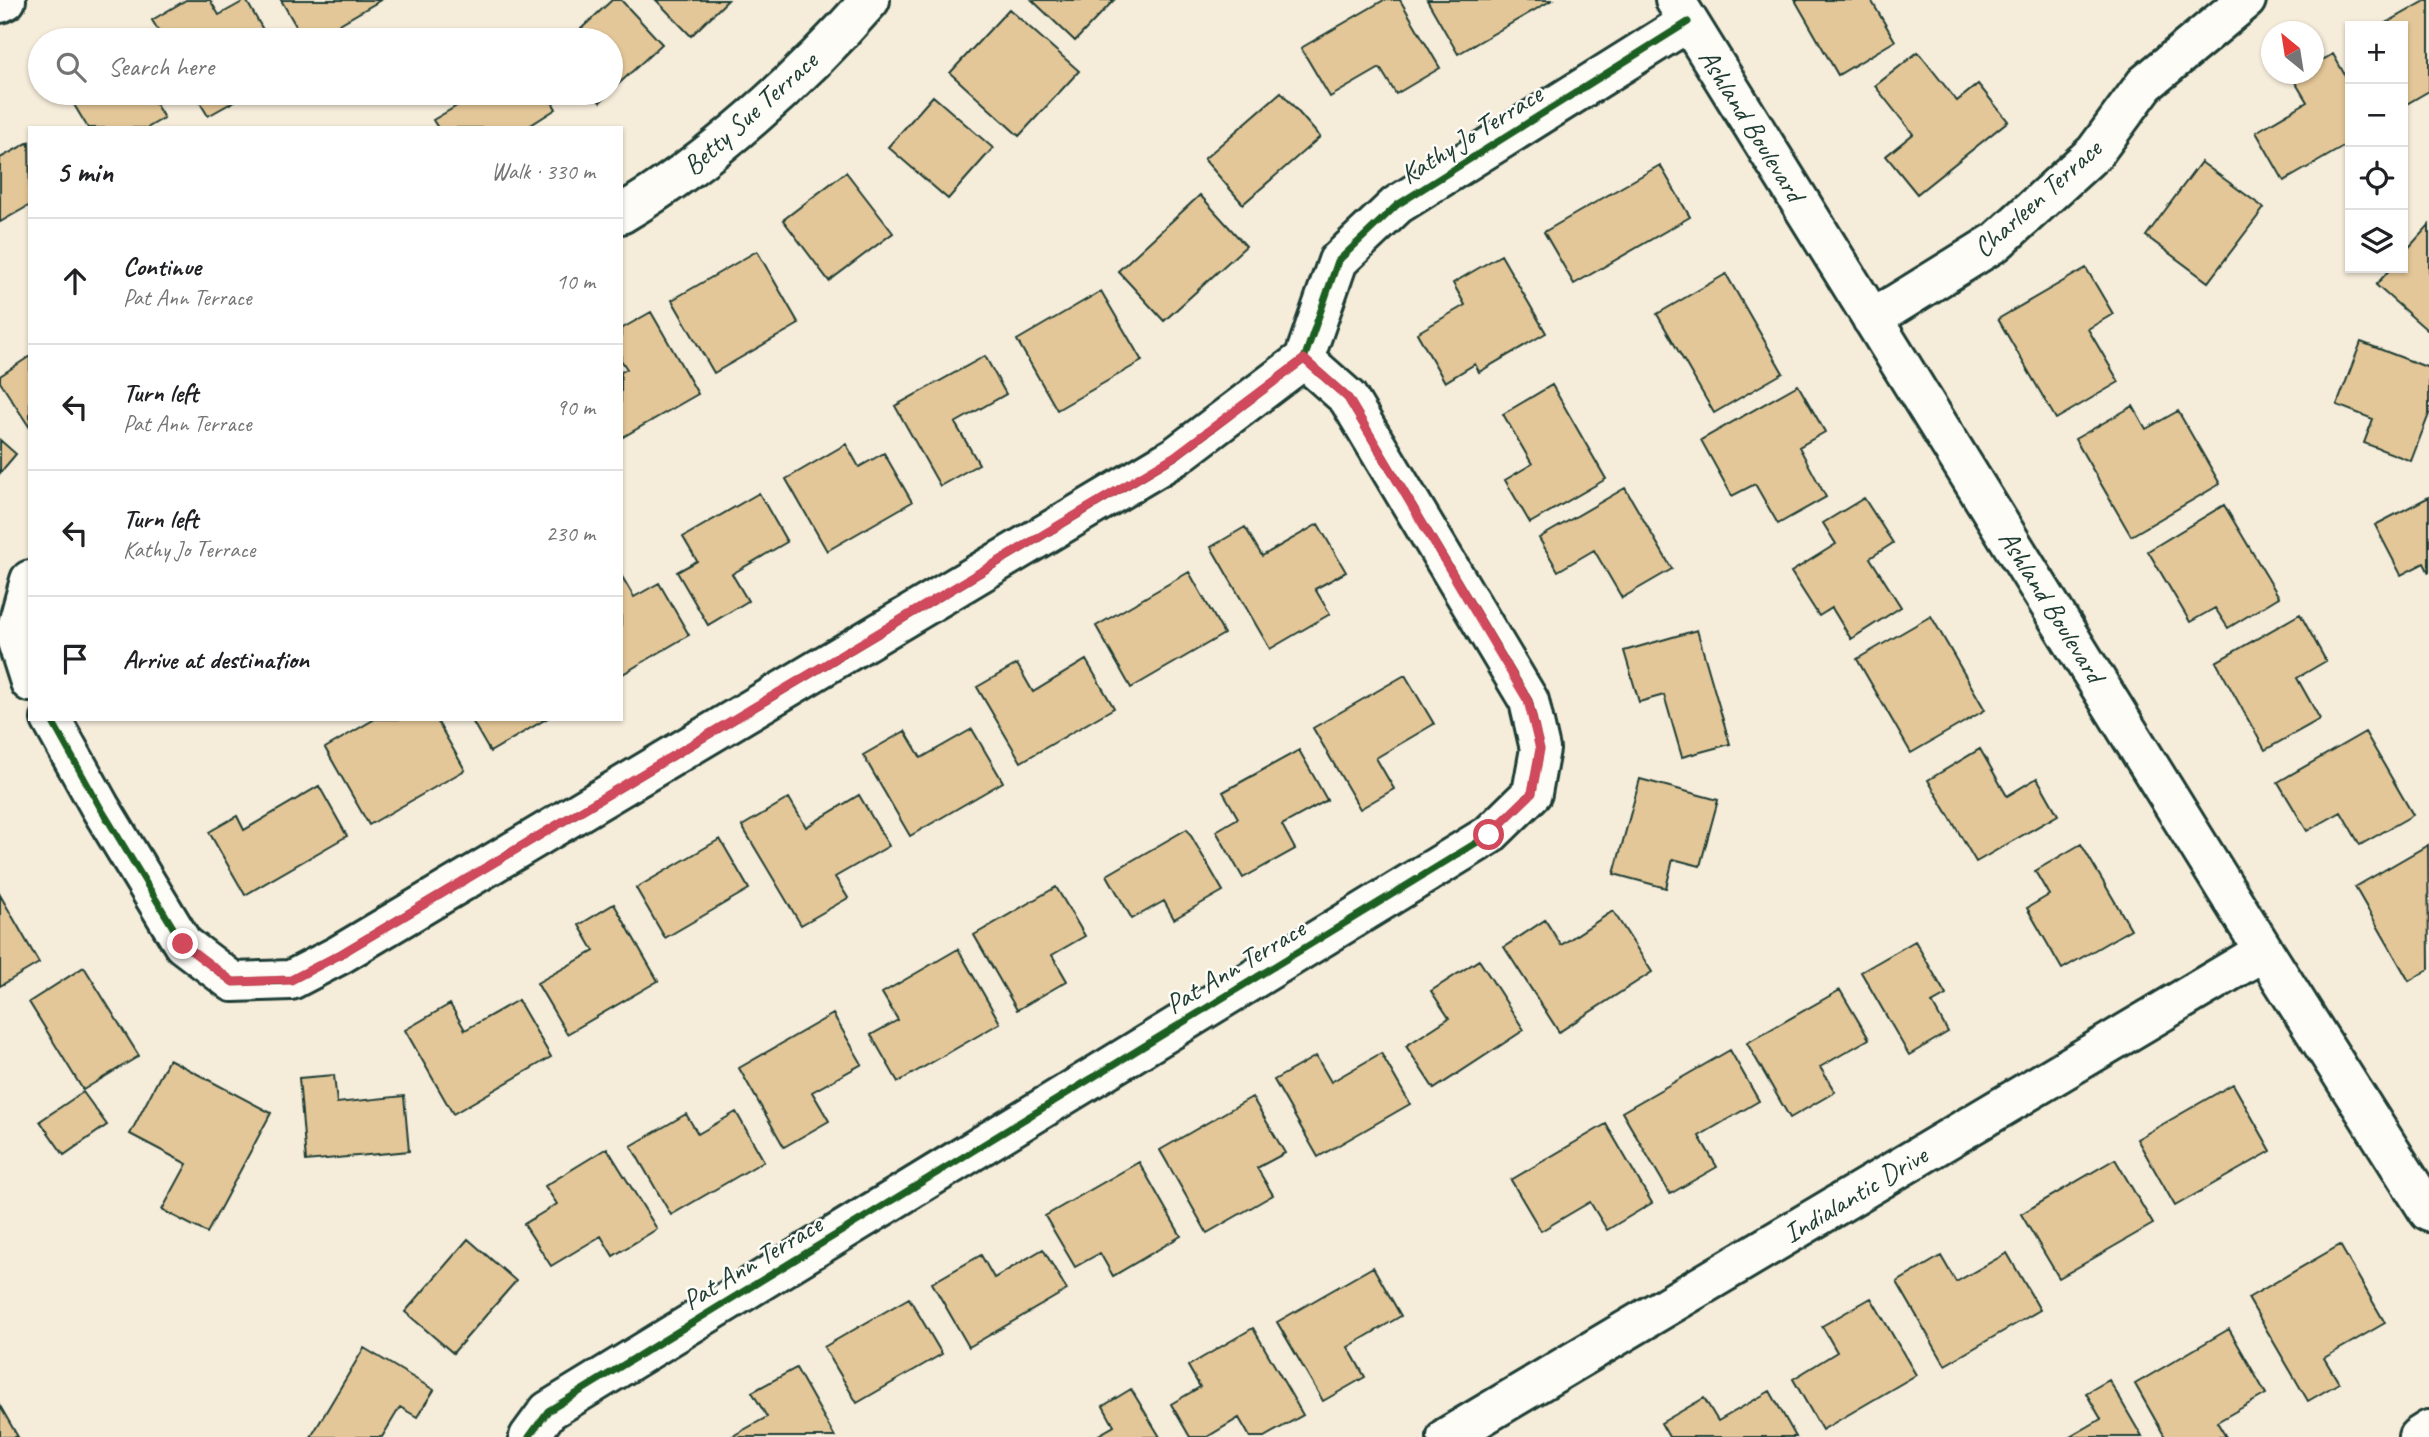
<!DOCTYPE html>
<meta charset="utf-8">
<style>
body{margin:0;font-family:Caveat,sans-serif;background:#f2f2f2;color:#202124}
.controls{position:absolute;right:21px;top:21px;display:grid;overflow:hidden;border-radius:0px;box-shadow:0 2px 5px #0004}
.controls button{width:63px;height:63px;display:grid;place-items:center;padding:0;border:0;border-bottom:2px solid #e0e0e0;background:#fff;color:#202124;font:35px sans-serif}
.compass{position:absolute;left:2261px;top:21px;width:63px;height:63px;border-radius:50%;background:#fff;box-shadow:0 2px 5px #0004;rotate:330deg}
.stop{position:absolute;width:21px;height:21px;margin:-16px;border:5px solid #d1495b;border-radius:50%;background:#fff}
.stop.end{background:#d1495b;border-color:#fff;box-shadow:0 2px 7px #0008}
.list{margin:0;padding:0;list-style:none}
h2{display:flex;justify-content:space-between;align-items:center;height:91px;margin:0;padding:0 28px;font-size:30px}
h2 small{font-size:23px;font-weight:400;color:#757577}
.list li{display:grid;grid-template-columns:46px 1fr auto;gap:21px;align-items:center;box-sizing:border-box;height:126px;padding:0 28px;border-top:2px solid #e0e0e0}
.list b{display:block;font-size:26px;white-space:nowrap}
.list p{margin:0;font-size:23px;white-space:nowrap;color:#757577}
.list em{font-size:23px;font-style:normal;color:#757577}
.icon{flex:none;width:38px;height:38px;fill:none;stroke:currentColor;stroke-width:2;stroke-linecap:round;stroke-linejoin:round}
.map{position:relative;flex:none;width:2429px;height:1437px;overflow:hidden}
.search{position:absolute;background:#fff;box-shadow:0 2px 5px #0004;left:28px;top:28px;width:595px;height:77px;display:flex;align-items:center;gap:18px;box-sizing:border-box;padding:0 24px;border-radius:38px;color:#757577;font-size:26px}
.panel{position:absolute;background:#fff;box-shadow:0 2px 5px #0004;left:28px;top:126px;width:595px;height:595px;border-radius:0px}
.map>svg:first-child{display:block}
.building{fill:#e4c798;stroke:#1f3d34;stroke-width:2}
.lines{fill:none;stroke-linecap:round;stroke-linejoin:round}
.street-casing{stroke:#1f3d34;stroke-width:44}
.street{stroke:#fdfcf7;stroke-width:38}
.cycleway-casing{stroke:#fdfcf7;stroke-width:11}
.cycleway{stroke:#1b5e20;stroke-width:7}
.route{stroke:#d1495b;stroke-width:9}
.labels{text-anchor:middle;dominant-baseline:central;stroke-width:5;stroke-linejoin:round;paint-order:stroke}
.street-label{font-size:28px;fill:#1f3d34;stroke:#fdfcf7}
</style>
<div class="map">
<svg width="2429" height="1437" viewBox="0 0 2429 1437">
<rect width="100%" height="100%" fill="#f6ecda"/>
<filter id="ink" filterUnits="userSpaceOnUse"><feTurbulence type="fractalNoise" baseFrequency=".0143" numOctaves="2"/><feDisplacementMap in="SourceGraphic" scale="14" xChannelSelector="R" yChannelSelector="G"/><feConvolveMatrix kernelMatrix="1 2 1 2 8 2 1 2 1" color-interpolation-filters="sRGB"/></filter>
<g filter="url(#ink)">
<path class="building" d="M186,0H210L219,15L246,0L269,40H164L152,20Z
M281,0H381L312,40H304Z
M612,0H621L662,44L611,91V40H569Z
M656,0H728L691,36Z
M1032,0H1114L1075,41Z
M1384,0H1400L1440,68L1396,94L1380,68L1330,97L1301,48Z
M1427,0H1552L1458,54Z
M1795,0H1871L1895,41L1838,75Z
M2427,0H2429V91L2403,106V26H2381Z
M1009,9L1079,71L1019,136L950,73Z
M1918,52L1957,101L1978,84L2008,121L1917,194L1886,156L1913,134L1875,86Z
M2333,54L2350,84V143L2284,181L2256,132L2307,102L2292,77L2299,74H2314V65Z
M1281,92L1320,137L1243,204L1204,159Z
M67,93H149L164,118L147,128H88Z
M194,93H249L208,116Z
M479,93H547L556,109L526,128H438L433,120Z
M591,93H609L600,102Z
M933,96L993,148L948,199L888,147Z
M29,142L30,205L0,222V158Z
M2201,162L2264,208L2208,282L2146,236Z
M1660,165L1690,217L1574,284L1544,232Z
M846,172L893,233L829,281L783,220Z
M1200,195L1246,246L1164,321L1118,271Z
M2429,225V328L2427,330L2376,285L2391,268H2403V254Z
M757,251L799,324L714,373L672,300Z
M1501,255L1546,333L1479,372L1475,364L1445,382L1417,333L1465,305L1453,283Z
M2086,268L2113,314L2088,329L2119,382L2056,419L1998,319Z
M1726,274L1783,373L1714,413L1657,314Z
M1101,291L1142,361L1057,410L1017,340Z
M651,312L698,394L621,438V372L627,369L621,360V329Z
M2361,342L2429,368V414L2411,461L2364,443L2373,419L2337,405Z
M30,356V428L0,382V376Z
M985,356L1006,394L955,423L979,464L940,486L895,406Z
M1552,385L1606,479L1530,523L1505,480L1532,464L1503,414Z
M1798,385L1825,432L1799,447L1826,497L1778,524L1755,484L1732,496L1701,440Z
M2133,406L2146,429L2178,411L2220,484L2131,536L2075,439Z
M0,440L16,454L0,473Z
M846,444L859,467L884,453L912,502L827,551L786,479Z
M1625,488L1672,569L1622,598L1594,550L1558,571L1539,538Z
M759,493L787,542L732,574L748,601L708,625L677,572L697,561L683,537Z
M2429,497V573L2424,563L2401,575L2375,525Z
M1864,498L1893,543L1870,558L1901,607L1851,639L1832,608L1819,616L1791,572L1836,544L1823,523Z
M2224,505L2279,597L2228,628L2215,608L2190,622L2148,551Z
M1318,524L1346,572L1315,589L1330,614L1270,649L1211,547L1245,527L1262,556Z
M1189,572L1224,634L1131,688L1096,626Z
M621,575L634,597L659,583L689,635L621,675Z
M2300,614L2326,661L2297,678L2320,719L2265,750L2216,662Z
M1931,616L1985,710L1911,753L1857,659Z
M1697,630L1730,744L1682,757L1664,695L1639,702L1624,651Z
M1086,660L1114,708L1021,762L977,687L1017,664L1033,692Z
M1405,675L1434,724L1376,758L1394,789L1360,809L1313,728Z
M375,719H436L465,770L369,825L325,748Z
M471,719H546L490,752Z
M972,729L1003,782L910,836L863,755L905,731L921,758Z
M2365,732L2413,815L2360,845L2341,812L2307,831L2278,782Z
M1980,749L2007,796L2037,778L2058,815L1976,862L1928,780Z
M1299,750L1327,800L1282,825L1295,849L1243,878L1216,831L1238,818L1223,792Z
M1640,779L1718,800L1700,866L1673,859L1666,888L1614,874Z
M319,786L347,836L245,895L209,832L237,816L244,830Z
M859,795L889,846L835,877L848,898L801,925L742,826L789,798L806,827Z
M1187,829L1223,891L1174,919L1164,901L1132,919L1107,875Z
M720,839L749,889L665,938L636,888Z
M2081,844L2131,929L2062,969L2027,908L2049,895L2035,871Z
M2428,845L2429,969L2409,981L2355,887Z
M1056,887L1085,936L1052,955L1067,981L1017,1010L974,935Z
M0,895L39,963L0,986Z
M614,904L658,981L567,1034L537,983L594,951L579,925Z
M1613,911L1652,972L1559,1032L1504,947L1545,920L1561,945Z
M1915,941L1946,995L1932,1003L1948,1032L1909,1055L1861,972Z
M958,949L1000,1023L898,1082L871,1035L898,1020L882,993Z
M1479,960L1524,1030L1434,1089L1406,1046L1449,1018L1431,991Z
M84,967L139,1056L83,1090L29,1002Z
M1840,990L1869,1039L1820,1067L1835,1092L1790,1118L1747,1043Z
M518,1000L551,1057L453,1114L405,1030L450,1004L465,1030Z
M833,1014L862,1064L812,1092L829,1121L784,1147L739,1068Z
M1730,1050L1759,1101L1699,1136L1717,1167L1670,1194L1622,1112Z
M1381,1053L1410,1104L1318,1157L1274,1080L1316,1056L1331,1082Z
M169,1059L271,1113L207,1233L162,1210L187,1164L130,1134Z
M334,1075L337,1103L404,1096L409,1151L306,1161L299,1078Z
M2233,1084L2271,1151L2175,1206L2137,1139Z
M83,1092L107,1125L64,1155L40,1121Z
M1252,1097L1285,1153L1257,1168L1273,1195L1207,1233L1160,1150Z
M736,1112L764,1161L671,1215L631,1146L686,1114L698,1134Z
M1606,1124L1652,1203L1607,1230L1590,1202L1541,1231L1511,1180Z
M607,1148L657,1229L613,1256L601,1236L551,1266L524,1224L557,1204L545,1186Z
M2115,1159L2153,1224L2059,1278L2021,1214Z
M1139,1162L1181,1236L1113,1276L1100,1253L1075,1267L1045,1216Z
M468,1239L516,1281L453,1353L405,1312Z
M2340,1245L2385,1323L2324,1358L2339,1383L2308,1401L2248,1298Z
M1043,1249L1067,1290L969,1347L932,1283L981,1255L994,1278Z
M2007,1253L2040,1310L1945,1365L1897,1282L1941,1256L1956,1282Z
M1373,1267L1401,1316L1348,1347L1365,1377L1323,1401L1277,1322Z
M909,1298L942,1354L857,1403L824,1347Z
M1871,1298L1916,1375L1822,1430L1793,1379L1837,1352L1822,1326Z
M1253,1328L1303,1415L1264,1437H1250L1239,1418L1207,1437H1190L1171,1404L1200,1387L1188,1366Z
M2229,1329L2266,1394L2217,1422L2226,1437H2165L2135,1384Z
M364,1348L434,1390L417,1417L400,1407L382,1437H311Z
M796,1368L835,1437H731L767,1417L752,1392Z
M2109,1380L2142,1437H2070L2101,1419L2086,1393Z
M1131,1389L1160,1437H1095L1114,1426L1103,1406Z
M1770,1391L1796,1437H1669L1661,1423L1704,1398L1718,1421Z
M0,1406L18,1437H0Z"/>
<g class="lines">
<defs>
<path id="street" d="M1675,0L2264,951L2429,1212
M0,3L6,0
M621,214C709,162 802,78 870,0
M1872,319L1996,242L2095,152L2145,84L2246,0
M30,580L15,635L30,682
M51,719L100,807L183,944L233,982L291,980L339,955L1176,456L1304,359L1338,261L1397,205L1688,22
M529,1437L548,1411L1489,835L1532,793L1540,749L1529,701L1348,398L1304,359
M1447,1437L2264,951
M2418,1437L2429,1430"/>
</defs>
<use href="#street" class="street-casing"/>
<use href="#street" class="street"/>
<defs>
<path id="cycleway" d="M51,719L100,807L183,944L233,982L291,980L339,955L1176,456L1304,359L1338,261L1397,205L1688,22
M529,1437L548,1411L1489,835L1532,793L1540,749L1529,701L1348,398L1304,359"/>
</defs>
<use href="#cycleway" class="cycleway-casing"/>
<use href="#cycleway" class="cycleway"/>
</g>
</g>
<g class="lines" filter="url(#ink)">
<path class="route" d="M183,944L233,982L291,980L339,955L1175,456L1304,359L1348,398L1528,701L1540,749L1532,793L1489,835"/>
</g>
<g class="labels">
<g class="street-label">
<text transform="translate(750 113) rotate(-42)">Betty Sue Terrace</text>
<text transform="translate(1752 125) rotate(58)">Ashland Boulevard</text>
<text transform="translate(1471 134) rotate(-32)">Kathy Jo Terrace</text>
<text transform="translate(2037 198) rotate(-42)">Charleen Terrace</text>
<text transform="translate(2052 606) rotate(58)">Ashland Boulevard</text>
<text transform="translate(1235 966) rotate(-31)">Pat Ann Terrace</text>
<text transform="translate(1855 1194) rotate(-31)">Indialantic Drive</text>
<text transform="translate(752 1262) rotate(-31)">Pat Ann Terrace</text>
</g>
</g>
</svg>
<div class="controls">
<button>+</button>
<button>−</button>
<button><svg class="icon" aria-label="locate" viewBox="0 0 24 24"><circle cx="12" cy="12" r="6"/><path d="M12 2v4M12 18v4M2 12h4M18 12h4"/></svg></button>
<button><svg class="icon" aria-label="layers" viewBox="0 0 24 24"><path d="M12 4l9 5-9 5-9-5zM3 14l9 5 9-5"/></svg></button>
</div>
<svg class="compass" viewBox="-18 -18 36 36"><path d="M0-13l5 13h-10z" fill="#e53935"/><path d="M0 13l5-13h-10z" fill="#757577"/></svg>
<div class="stop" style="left:1489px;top:835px"></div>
<div class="stop end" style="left:183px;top:944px"></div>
<div class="search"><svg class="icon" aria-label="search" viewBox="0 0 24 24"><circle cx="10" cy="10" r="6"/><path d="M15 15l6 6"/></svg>Search here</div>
<section class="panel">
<h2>5 min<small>Walk · 330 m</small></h2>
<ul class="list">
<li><svg class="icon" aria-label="ahead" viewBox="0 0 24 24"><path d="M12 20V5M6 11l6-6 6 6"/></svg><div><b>Continue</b><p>Pat Ann Terrace</p></div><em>10 m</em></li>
<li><svg class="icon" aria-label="left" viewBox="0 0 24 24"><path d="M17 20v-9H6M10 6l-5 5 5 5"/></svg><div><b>Turn left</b><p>Pat Ann Terrace</p></div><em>90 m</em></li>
<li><svg class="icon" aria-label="left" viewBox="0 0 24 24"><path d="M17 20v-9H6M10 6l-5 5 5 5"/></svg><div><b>Turn left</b><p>Kathy Jo Terrace</p></div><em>230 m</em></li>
<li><svg class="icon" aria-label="arrive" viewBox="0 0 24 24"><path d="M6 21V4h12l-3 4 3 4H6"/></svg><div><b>Arrive at destination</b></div></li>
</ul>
</section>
</div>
